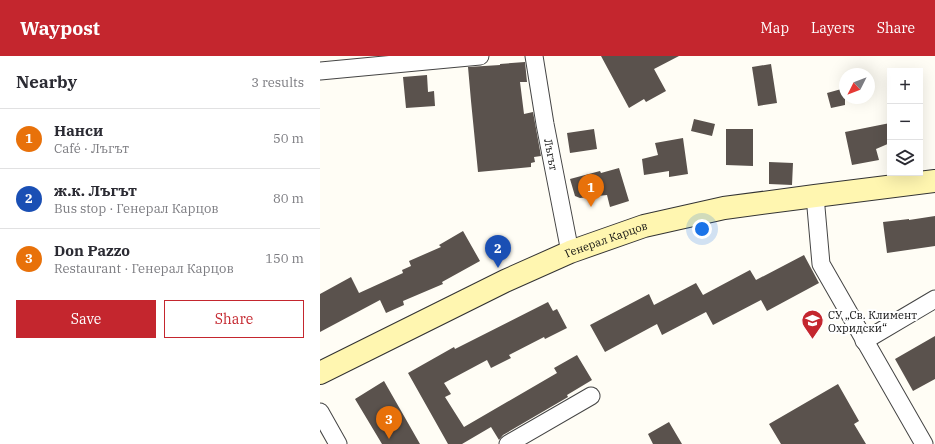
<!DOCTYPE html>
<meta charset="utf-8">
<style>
body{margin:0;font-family:"IBM Plex Serif",serif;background:#f7f7f7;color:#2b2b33}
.controls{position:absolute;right:12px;top:12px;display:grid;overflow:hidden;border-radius:0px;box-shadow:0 4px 16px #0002}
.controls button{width:36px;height:36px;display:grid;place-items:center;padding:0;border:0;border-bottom:1px solid #e1e1e2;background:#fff;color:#2b2b33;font:20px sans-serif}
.compass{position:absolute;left:519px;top:12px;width:36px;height:36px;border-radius:50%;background:#fff;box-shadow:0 4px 16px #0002;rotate:228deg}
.you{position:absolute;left:382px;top:173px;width:14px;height:14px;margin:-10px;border:3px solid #fff;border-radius:50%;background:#1a73e8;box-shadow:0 0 0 6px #1a73e833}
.badge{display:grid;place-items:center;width:26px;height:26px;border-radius:50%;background:#c4262e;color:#fff;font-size:13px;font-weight:700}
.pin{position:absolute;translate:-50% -33px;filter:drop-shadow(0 1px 2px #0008)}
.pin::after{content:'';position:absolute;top:21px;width:14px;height:12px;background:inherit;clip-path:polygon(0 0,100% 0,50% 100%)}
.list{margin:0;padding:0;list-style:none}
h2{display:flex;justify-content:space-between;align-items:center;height:52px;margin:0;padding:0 16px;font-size:17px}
h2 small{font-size:13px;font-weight:400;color:#7c7c81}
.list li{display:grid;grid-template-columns:26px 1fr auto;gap:12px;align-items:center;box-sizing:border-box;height:60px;padding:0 16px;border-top:1px solid #e1e1e2}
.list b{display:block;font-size:15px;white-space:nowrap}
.list p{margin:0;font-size:13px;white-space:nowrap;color:#7c7c81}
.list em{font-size:13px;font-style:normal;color:#7c7c81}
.actions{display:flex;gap:8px;padding:12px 16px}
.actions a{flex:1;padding:9px 0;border:1px solid #c4262e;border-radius:0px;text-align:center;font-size:14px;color:#c4262e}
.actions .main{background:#c4262e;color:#fff}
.icon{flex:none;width:22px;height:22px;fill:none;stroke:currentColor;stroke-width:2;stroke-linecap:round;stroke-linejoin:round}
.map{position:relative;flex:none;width:615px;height:388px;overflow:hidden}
header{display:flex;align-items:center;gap:24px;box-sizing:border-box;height:56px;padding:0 20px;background:#c4262e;color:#fff}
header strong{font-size:19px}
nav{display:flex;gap:22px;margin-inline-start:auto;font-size:14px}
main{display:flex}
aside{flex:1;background:#fff}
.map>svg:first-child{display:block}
.building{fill:#5a524d}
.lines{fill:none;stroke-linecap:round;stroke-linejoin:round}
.minor-casing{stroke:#444;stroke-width:19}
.secondary-casing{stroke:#333;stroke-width:24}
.minor{stroke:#fff;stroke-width:17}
.secondary{stroke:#fff6b0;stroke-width:22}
.labels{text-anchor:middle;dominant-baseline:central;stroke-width:4;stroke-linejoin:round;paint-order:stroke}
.street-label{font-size:11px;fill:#111;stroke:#fff}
.poi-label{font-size:11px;fill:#111;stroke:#fff;text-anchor:start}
</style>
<header>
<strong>Waypost</strong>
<nav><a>Map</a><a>Layers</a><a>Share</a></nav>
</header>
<main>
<aside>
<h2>Nearby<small>3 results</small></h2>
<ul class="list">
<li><span class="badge" style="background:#e8710a">1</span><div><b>Нанси</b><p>Café · Лъгът</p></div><em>50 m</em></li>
<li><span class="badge" style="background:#1a4fb4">2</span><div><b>ж.к. Лъгът</b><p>Bus stop · Генерал Карцов</p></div><em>80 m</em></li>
<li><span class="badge" style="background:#e8710a">3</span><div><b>Don Pazzo</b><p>Restaurant · Генерал Карцов</p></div><em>150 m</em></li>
</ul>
<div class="actions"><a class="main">Save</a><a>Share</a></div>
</aside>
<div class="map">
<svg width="615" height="388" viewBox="0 0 615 388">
<rect width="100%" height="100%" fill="#fffdf5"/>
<path class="building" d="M281,0H359L334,13L346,35L326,46L324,43L309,52Z
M205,6L207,26H200L204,58L213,56L221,100L214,101L215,106L211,107V111L158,116L151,45L148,11L180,9V8Z
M451,8L457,47L438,50L432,11Z
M107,19L108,36L114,35L115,50L86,52L83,21Z
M525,32V49L511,52L507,37Z
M374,63L395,68L392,80L371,75Z
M570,67V87L556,93L559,104L532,109L525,76Z
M274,73L277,93L250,97L247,77Z
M406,73H433V110L406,109Z
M363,82L368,118L349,121V115L324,119L322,103L338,99L335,87Z
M449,106L473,107L472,129L449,128Z
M299,112L309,145L290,151L287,139L260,142L255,140L250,123L280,115L281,117Z
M615,160V190L567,197L563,166L589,163V164Z
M143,175L160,205L122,226L123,228L83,245L84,249L66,257L60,244L0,276V238L31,221L39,237L83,217L82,214L91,210L89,205L121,191L119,189Z
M484,199L499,227L447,255L441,244L393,269L386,256L342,279L337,268L285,296L270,269L329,238L334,249L376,227L383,239L430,214L436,224Z
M228,246L233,255L237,253L247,272L225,283L224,281L189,299L191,302L171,312L167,304L124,327L131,338L125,341L144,371L237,317L234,312L257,299L272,324L247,339L248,341L183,379L179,384L171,371L142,388H128L88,317L134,291L135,293Z
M615,280V323L593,335L575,303Z
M64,325L100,388H62L35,343Z
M518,328L539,365L534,368L546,388H461L449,368Z
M349,366L362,388H333L328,378Z"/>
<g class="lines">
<defs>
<g id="minor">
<path id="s1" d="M214,0L225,68L250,196"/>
<path d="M0,15L160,0"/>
<path d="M495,140L501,208L604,388"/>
<path d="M544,285L615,243"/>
<path d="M0,356L18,388"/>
<path d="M188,388L271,340"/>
</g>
<g id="secondary">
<path id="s2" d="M0,317L185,225L250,196L324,170L404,152L495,140L615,125"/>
</g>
</defs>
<use href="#minor" class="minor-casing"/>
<use href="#secondary" class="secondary-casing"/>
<use href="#minor" class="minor"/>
<use href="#secondary" class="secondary"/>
</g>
<defs>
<symbol id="school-pin" viewBox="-11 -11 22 30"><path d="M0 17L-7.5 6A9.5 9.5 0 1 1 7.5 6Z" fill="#c4262e" stroke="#fff"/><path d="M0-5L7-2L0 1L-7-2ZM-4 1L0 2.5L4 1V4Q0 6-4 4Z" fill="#fff"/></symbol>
</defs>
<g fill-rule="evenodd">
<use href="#school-pin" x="480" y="252" width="25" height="34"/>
</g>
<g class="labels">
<g class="street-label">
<text stroke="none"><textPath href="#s1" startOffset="100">Лъгът</textPath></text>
<text stroke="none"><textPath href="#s2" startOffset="316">Генерал Карцов</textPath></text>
</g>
<g class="poi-label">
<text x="508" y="259">СУ „Св. Климент<tspan x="508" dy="13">Охридски“</tspan></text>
</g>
</g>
</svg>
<div class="controls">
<button>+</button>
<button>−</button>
<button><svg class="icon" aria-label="layers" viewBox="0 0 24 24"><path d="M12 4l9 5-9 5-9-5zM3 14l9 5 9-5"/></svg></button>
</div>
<svg class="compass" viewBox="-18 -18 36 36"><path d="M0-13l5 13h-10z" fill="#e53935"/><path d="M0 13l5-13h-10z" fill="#7c7c81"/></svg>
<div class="you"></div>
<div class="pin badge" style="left:271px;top:151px;background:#e8710a">1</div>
<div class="pin badge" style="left:178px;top:212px;background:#1a4fb4">2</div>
<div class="pin badge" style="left:69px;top:383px;background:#e8710a">3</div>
</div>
</main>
